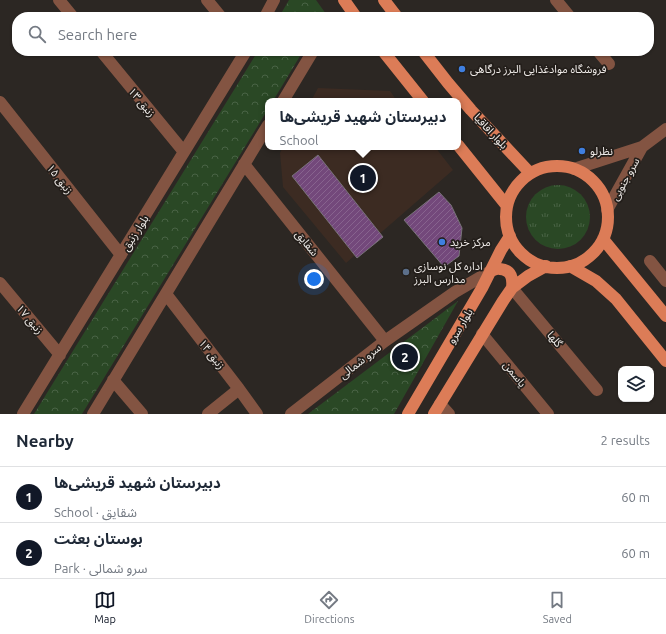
<!DOCTYPE html>
<meta charset="utf-8">
<style>
body{margin:0;font-family:Ubuntu,"Noto Sans Arabic",sans-serif;background:#f2f2f3;color:#1f2937}
.controls{position:absolute;right:12px;bottom:12px;display:grid;overflow:hidden;border-radius:8px;box-shadow:0 1px 3px #0004}
.controls button{width:36px;height:36px;display:grid;place-items:center;padding:0;border:0;border-bottom:1px solid #e0e1e3;background:#fff;color:#1f2937;font:20px sans-serif}
.you{position:absolute;left:314px;top:279px;width:14px;height:14px;margin:-10px;border:3px solid #fff;border-radius:50%;background:#1a73e8;box-shadow:0 0 0 6px #1a73e833}
.badge{display:grid;place-items:center;width:26px;height:26px;border-radius:50%;background:#111827;color:#fff;font-size:13px;font-weight:700}
.pin{position:absolute;translate:-50% -50%;border:2px solid #fff;box-shadow:0 1px 4px #0006}
.popup{position:absolute;left:265px;top:98px;width:196px;height:52px;box-sizing:border-box;display:grid;place-content:center;border-radius:8px;background:#fff;filter:drop-shadow(0 1px 3px #0005);font-size:13px;white-space:nowrap;color:#747a83}
.popup b{font-size:15px;color:#1f2937}
.popup::after{content:'';position:absolute;left:50%;top:100%;margin-left:-8px;border:8px solid transparent;border-top-color:#fff}
.list{margin:0;padding:0;list-style:none}
h2{display:flex;justify-content:space-between;align-items:center;height:52px;margin:0;padding:0 16px;font-size:17px}
h2 small{font-size:13px;font-weight:400;color:#747a83}
.list li{display:grid;grid-template-columns:26px 1fr auto;gap:12px;align-items:center;box-sizing:border-box;height:56px;padding:0 16px;border-top:1px solid #e0e1e3}
.list b{display:block;font-size:15px;white-space:nowrap}
.list p{margin:0;font-size:13px;white-space:nowrap;color:#747a83}
.list em{font-size:13px;font-style:normal;color:#747a83}
.icon{flex:none;width:22px;height:22px;fill:none;stroke:currentColor;stroke-width:2;stroke-linecap:round;stroke-linejoin:round}
.map{position:relative;flex:none;width:666px;height:414px;overflow:hidden}
.search{position:absolute;background:#fff;box-shadow:0 1px 3px #0004;left:12px;right:12px;top:12px;height:44px;display:flex;align-items:center;gap:10px;box-sizing:border-box;padding:0 14px;border-radius:16px;color:#747a83;font-size:15px}
.sheet{height:164px;background:#fff}
nav{display:flex;justify-content:space-around;align-items:center;box-sizing:border-box;height:56px;border-top:1px solid #e0e1e3;background:#fff;font-size:11px;color:#747a83}
nav a{display:grid;justify-items:center;gap:2px}
nav .on{color:#111827}
.map>svg:first-child{display:block}
.education{fill:#3c2b22}
.grass{fill:url(#grass-tufts)}
.park{fill:url(#park-crowns)}
.building{fill:url(#building-hatch);stroke:#787379}
.lines{fill:none;stroke-linecap:round;stroke-linejoin:round}
.minor{stroke:#835442;stroke-width:12}
.major{stroke:#dc7c57;stroke-width:12}
.shop-dot{fill:#3f7fe0;stroke:#231e1a;stroke-width:1.5}
.service-dot{fill:#5c6f8a;stroke:#231e1a;stroke-width:1.5}
.labels{text-anchor:middle;dominant-baseline:central;stroke-width:3.5;stroke-linejoin:round;paint-order:stroke}
.poi-label{font-size:11px;fill:#efebe8;stroke:#231e1a;text-anchor:start}
.street-label{font-size:11px;fill:#efebe8;stroke:#231e1a}
</style>
<div class="map">
<svg width="666" height="414" viewBox="0 0 666 414">
<defs>
<pattern id="grass-tufts" width="24" height="20" patternUnits="userSpaceOnUse"><rect width="24" height="20" fill="#2a4825"/><path d="M3 7l-1-3M5 7V3M7 7l1-3M15 17l-1-3M17 17v-4M19 17l1-3" fill="none" stroke="#496345"/></pattern>
<pattern id="park-crowns" width="20" height="18" patternUnits="userSpaceOnUse"><rect width="20" height="18" fill="#2a4825"/><path d="M2 6a3 3 0 1 1 6 0M12 15a3 3 0 1 1 6 0" fill="none" stroke="#496345"/></pattern>
<pattern id="building-hatch" width="6" height="6" patternUnits="userSpaceOnUse"><rect width="6" height="6" fill="#73487b"/><path d="M-1 1l2-2M0 6l6-6M5 7l2-2" fill="none" stroke="#87638e"/></pattern>
</defs>
<rect width="100%" height="100%" fill="#2c2723"/>
<path class="education" d="M318,88L390,91L397,101H311Z
M283,147H435L453,170L346,263L283,187L280,153Z"/>
<path class="grass" d="M526 217a32 32 0 1 1 64 0a32 32 0 1 1-64 0Z"/>
<path class="park" d="M289,0H316L326,14L324,17H279Z
M258,51H303L273,101H268V109L82,414H34Z
M458,301L394,414H308Z"/>
<path class="building" d="M318,155L383,237L357,258L292,176Z
M439,192L451,205L462,228L459,256L444,267L404,220Z"/>
<g class="lines">
<path class="minor" d="M59,0L73,17
M207,0L221,17
M556,0L570,17
M265,17L274,0
M101,51L184,152
M598,51L609,64
M283,101L313,51
M0,102L121,255
M244,164L385,341
M574,169L642,147L666,129
M607,210L642,147
M650,261L666,281
M0,283L60,355
M512,288L597,390
M166,294L239,389L257,414
M482,334L548,414
M113,380L142,414
M440,404L449,414
M23,414L246,51
M93,414L268,125
M208,414L239,389
M291,414L385,341L455,292L491,271"/>
<path class="major" d="M344,0L356,17
M384,0L397,17
M383,51L423,101
M423,51L448,83L471,110L530,173
M458,145L507,206
M506 217a51 51 0 1 1 102 0a51 51 0 1 1-102 0Z
M603,239L666,316
M570,266L596,281L616,299L666,361
M491,271C494,270 498,268 500,269C512,270 513,279 512,288
M408,414L482,288L501,250L510,236
M434,414L503,301L512,288L528,276L546,266"/>
</g>
<g class="shop-dot">
<circle cx="462" cy="69" r="4"/>
<circle cx="582" cy="151" r="4"/>
<circle cx="442" cy="242" r="4"/>
</g>
<circle class="service-dot" cx="406" cy="272" r="4"/>
<g class="labels">
<g class="poi-label">
<text x="470" y="69">فروشگاه موادغذایی البرز درگاهی</text>
<text x="590" y="151">نظرلو</text>
<text x="450" y="242">مرکز خرید</text>
<text x="414" y="266">اداره کل نوسازی<tspan x="414" dy="13">مدارس البرز</tspan></text>
</g>
<g class="street-label">
<text transform="translate(142 102) rotate(50)">زنبق ۱۳</text>
<text transform="translate(491 131) rotate(47)">بلوار اقاقیا</text>
<text transform="translate(60 179) rotate(52)">زنبق ۱۵</text>
<text transform="translate(625 179) rotate(-61)">سرو جنوبی</text>
<text transform="translate(135 233) rotate(-58)">بلوار زنبق</text>
<text transform="translate(307 243) rotate(51)">شقایق</text>
<text transform="translate(30 319) rotate(50)">زنبق ۱۷</text>
<text transform="translate(460 326) rotate(-59)">بلوار سرو</text>
<text transform="translate(555 339) rotate(50)">گلها</text>
<text transform="translate(212 354) rotate(52)">زنبق ۱۴</text>
<text transform="translate(360 361) rotate(-38)">سرو شمالی</text>
<text transform="translate(515 374) rotate(51)">یاسمن</text>
</g>
</g>
</svg>
<div class="controls">
<button><svg class="icon" aria-label="layers" viewBox="0 0 24 24"><path d="M12 4l9 5-9 5-9-5zM3 14l9 5 9-5"/></svg></button>
</div>
<div class="you"></div>
<div class="pin badge" style="left:363px;top:178px">1</div>
<div class="popup"><b>دبیرستان شهید قریشی‌ها</b>School</div>
<div class="pin badge" style="left:405px;top:357px">2</div>
<div class="search"><svg class="icon" aria-label="search" viewBox="0 0 24 24"><circle cx="10" cy="10" r="6"/><path d="M15 15l6 6"/></svg>Search here</div>
</div>
<section class="sheet">
<h2>Nearby<small>2 results</small></h2>
<ul class="list">
<li><span class="badge">1</span><div><b>دبیرستان شهید قریشی‌ها</b><p>School · شقایق</p></div><em>60 m</em></li>
<li><span class="badge">2</span><div><b>بوستان بعثت</b><p>Park · سرو شمالی</p></div><em>60 m</em></li>
</ul>
</section>
<nav>
<a class="on"><svg class="icon" aria-label="map" viewBox="0 0 24 24"><path d="M3 6l6-2 6 2 6-2v14l-6 2-6-2-6 2zM9 4v14M15 6v14"/></svg>Map</a>
<a><svg class="icon" aria-label="directions" viewBox="0 0 24 24"><path d="M12 3l9 9-9 9-9-9zM9 14v-3h6M13 9l2 2-2 2"/></svg>Directions</a>
<a><svg class="icon" aria-label="saved" viewBox="0 0 24 24"><path d="M7 4h10v16l-5-4-5 4z"/></svg>Saved</a>
</nav>
